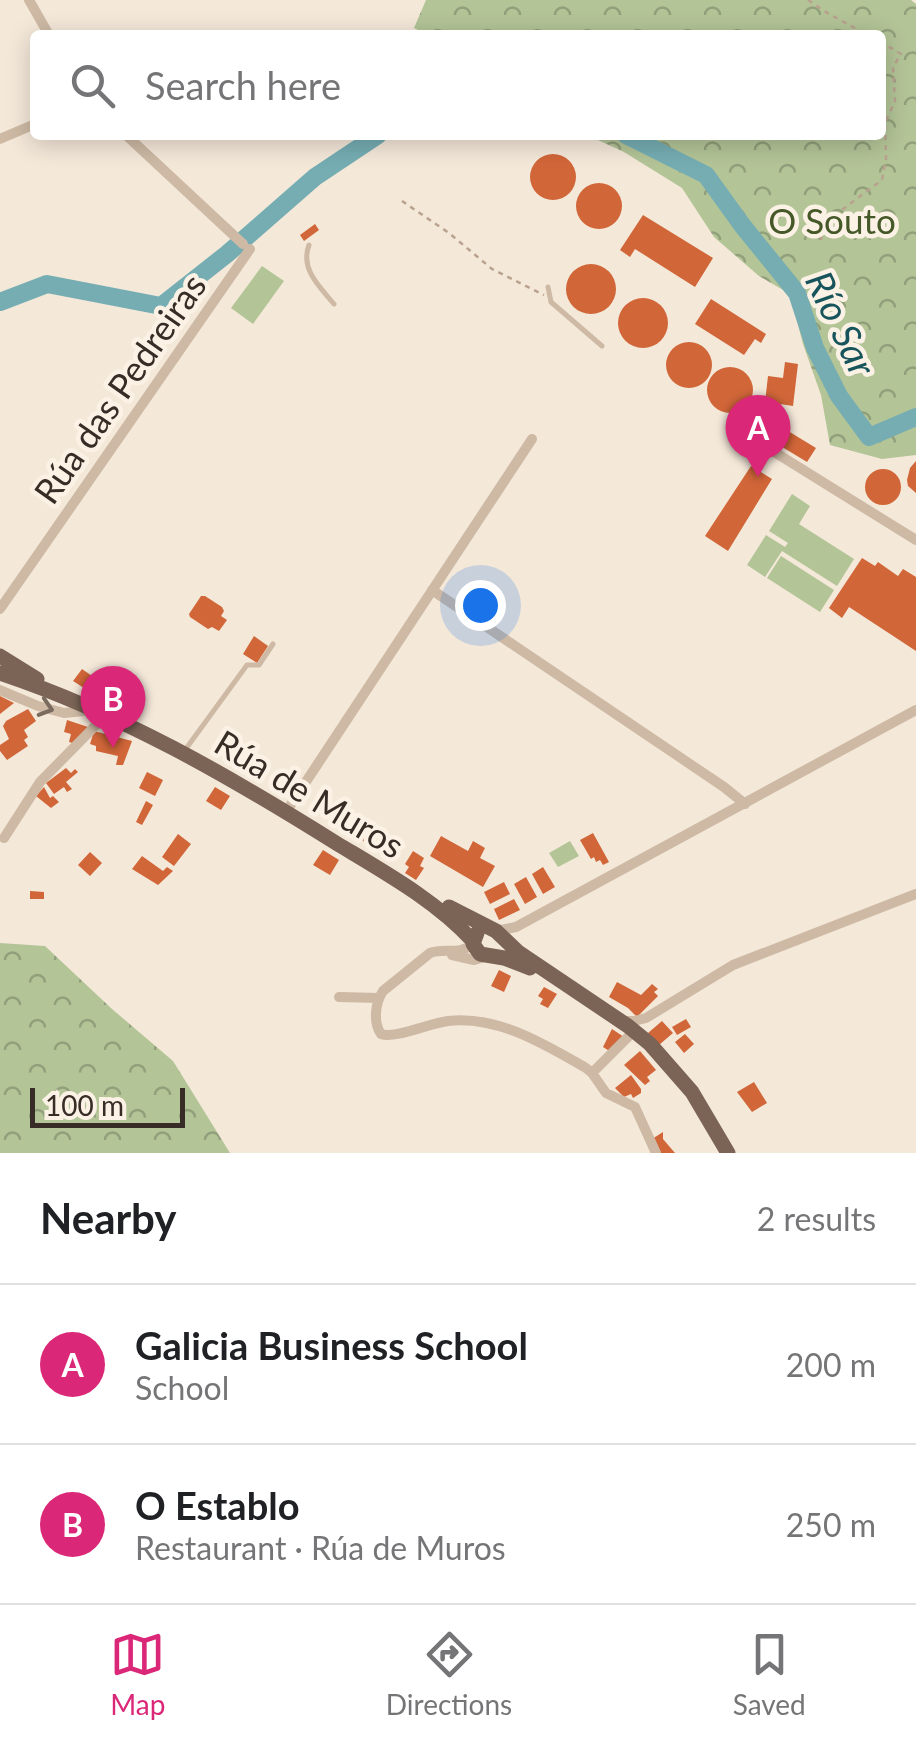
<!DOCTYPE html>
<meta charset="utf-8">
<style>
body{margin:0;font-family:Lato,sans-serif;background:#f2f2f2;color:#202124}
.scale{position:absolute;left:30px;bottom:25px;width:155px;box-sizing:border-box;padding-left:10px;border:5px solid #372c26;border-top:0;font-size:28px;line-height:35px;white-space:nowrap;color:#372c26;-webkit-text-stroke:8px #fbf2e5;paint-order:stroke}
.you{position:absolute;left:480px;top:605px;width:35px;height:35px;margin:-25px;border:8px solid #fff;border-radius:50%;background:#1a73e8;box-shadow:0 0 0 15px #1a73e833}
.badge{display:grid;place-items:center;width:65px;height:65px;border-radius:50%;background:#db2777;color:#fff;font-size:32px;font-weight:700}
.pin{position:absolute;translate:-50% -82px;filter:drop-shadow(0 2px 5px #0008)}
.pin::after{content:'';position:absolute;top:52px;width:35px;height:30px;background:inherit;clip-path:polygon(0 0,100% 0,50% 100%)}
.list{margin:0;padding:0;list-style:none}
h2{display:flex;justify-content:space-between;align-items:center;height:130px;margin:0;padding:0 40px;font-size:42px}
h2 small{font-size:32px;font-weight:400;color:#757577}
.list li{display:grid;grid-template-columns:65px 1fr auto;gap:30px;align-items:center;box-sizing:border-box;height:160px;padding:0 40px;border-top:2px solid #e0e0e0}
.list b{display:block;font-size:38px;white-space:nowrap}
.list p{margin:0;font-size:32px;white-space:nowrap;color:#757577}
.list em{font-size:32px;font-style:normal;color:#757577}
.icon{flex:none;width:55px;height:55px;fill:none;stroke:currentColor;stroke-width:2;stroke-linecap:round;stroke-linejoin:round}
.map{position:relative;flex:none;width:916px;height:1153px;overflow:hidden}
.search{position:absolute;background:#fff;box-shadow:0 5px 25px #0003;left:30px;right:30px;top:30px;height:110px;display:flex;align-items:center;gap:25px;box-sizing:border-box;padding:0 35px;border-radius:10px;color:#757577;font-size:38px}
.sheet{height:450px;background:#fff}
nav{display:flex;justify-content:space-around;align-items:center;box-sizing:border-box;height:140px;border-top:2px solid #e0e0e0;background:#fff;font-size:28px;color:#757577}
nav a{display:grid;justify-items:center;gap:5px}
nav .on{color:#db2777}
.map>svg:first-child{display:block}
.green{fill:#b3c497}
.forest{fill:url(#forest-crowns)}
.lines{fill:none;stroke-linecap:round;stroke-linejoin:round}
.river{stroke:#75adb3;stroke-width:18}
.building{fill:#d16639}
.path{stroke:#b9a28e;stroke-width:2.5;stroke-dasharray:5 5;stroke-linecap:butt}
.service{stroke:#cdb9a4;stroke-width:5}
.minor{stroke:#cdb9a4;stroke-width:10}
.primary{stroke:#7b6456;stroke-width:15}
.oneway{stroke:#7a6b5f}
.labels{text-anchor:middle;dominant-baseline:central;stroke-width:9;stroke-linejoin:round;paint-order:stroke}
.park-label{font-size:35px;fill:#445828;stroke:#fbf2e5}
.street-label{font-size:35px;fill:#372c26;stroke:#fbf2e5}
.water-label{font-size:38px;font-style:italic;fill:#18545c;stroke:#fbf2e5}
</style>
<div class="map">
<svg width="916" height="1153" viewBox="0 0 916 1153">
<defs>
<pattern id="forest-crowns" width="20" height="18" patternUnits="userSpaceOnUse" patternTransform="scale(2.5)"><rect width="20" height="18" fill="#b3c497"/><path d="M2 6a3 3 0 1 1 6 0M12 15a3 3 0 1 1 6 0" fill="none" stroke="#929f7b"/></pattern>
</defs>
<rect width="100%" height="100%" fill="#f4e8d9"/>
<path class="green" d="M262,266L284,281L253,324L231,308Z
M792,494L810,506L799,524L854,559L837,586L782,551L765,577L747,565L766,535L785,547L788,543L769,531Z
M781,556L834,590L820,612L767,578Z
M570,841L579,856L558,867L549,853Z"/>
<path class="forest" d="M426,0H911L916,4V455L882,459L830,445L821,395L803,344L790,294L759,276L714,237L682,188L624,152L587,135H881V35H428L414,28Z
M0,943L45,946L112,1009L173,1061L230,1153H0Z"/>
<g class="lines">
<path class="river" d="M626,135L706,175L742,225L797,293L815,348L839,396L869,437L916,417
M0,302L47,284L161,306L227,254L315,177L378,135"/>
</g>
<path class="building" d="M530 177a23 23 0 1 1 46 0a23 23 0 1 1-46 0Z
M576 206a23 23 0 1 1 46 0a23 23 0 1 1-46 0Z
M643,215L713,258L695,287L635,249L630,257L620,250Z
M315,224L319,230L304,241L300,235Z
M566 289a25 25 0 1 1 50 0a25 25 0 1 1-50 0Z
M618 323a25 25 0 1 1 50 0a25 25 0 1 1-50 0Z
M711,299L766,334L761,343L755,339L744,355L695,324Z
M666 365a23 23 0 1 1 46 0a23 23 0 1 1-46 0Z
M785,362L798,364L793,406L780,404L779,413L764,411L768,376L783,378Z
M707 390a23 23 0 1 1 46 0a23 23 0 1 1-46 0Z
M747,411L773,427L775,423L816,448L807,462L741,422Z
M916,461V493L908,486L907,480L910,468Z
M751,466L772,479L728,551L705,536Z
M865 487a18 18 0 1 1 36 0a18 18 0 1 1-36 0Z
M862,558L875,566L878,562L898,576L903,569L916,577V651L849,607L842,618L829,608Z
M201,596H205L222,607L224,611L221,616L227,620L219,631L212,627L208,629L190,617L189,614Z
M254,636L268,646L257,663L243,654Z
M82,669L92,676L84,688L73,681Z
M0,696L14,703L0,714Z
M28,709L36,721L24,730L28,737L24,740L28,746L7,760L0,751V745L9,739L3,726L6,721Z
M67,720L91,728L76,744L69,742L71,734L64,732Z
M94,731L132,741L123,765H116L118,756L96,751V746L90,744Z
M66,768L71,773L75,769L78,772L66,782L72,789L67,792L64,787L54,794L46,783Z
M147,772L163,780L155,796L139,788Z
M44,787L50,798L53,796L59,802L51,808L36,796Z
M215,787L230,796L221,810L206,801Z
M146,801L153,805L142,825L136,822Z
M356,815L370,823L365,830L374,835L368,844L342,828L348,819L352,822Z
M593,833L609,862L603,865L600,860L596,862L594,857L591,859L580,840Z
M178,834L191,844L174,866L162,857Z
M385,836L392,840L394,836L401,840L390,860L376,851Z
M441,836L468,851L473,841L485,848L480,858L495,866L483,887L430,856Z
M323,850L339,860L330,875L313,865Z
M413,851L424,858L420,866L424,868L416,880L405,873L409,867L405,864Z
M90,852L102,863L90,876L78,865Z
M142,856L163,871L167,867L173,871L158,885L132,869Z
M543,867L555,887L543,894L532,874Z
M526,877L537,897L525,904L514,884Z
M504,882L510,894L490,904L484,892Z
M30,891L44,892V899H30Z
M514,899L520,910L499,920L494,909Z
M499,970L511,976L504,992L491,986Z
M617,982L641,995L652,984L658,989L654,992L658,996L637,1017L628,1008L609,997Z
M544,987L557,994L548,1008L540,1004L543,999L538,996Z
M686,1019L691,1027L677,1035L672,1027Z
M662,1021L673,1033L659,1045L648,1033Z
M612,1029L624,1037L611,1052L603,1047Z
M685,1034L694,1044L684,1053L675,1042Z
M640,1051L656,1070L647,1077L650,1081L645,1085L624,1065Z
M631,1075L641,1089V1093L633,1098L631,1094L624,1097L615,1088Z
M754,1082L767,1103L752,1112L737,1092Z
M663,1132V1139L675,1153H661L652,1139Z"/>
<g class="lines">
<path class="path" d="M808,0L829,14L868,35
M402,201L449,233L492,269L544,295
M821,240L823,224L882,180L886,159L885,123L895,101L893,67L901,54L881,42"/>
<path class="service" d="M309,245C300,269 319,286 334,304
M548,287L551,302L602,346
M185,750L247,665H259L273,644"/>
<path class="minor" d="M29,0L49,35
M126,135L243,244
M0,139L35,124
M755,440L916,540
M432,590L724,787L745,804
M0,609L250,249
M0,690L38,706L64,713L94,710
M286,812L532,439
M4,838L40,782L106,715
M496,931L516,927L916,710
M473,944C459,956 445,947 430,953L383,991C375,1003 373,1023 381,1034C395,1039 430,1023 448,1021C497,1015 544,1044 586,1068L592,1073L606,1093L635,1107L656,1153
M452,955L474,960L489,956
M339,997L379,998
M621,1021H634L646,1018L733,965L916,894
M592,1073L634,1031"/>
<path class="primary" d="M0,656L37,679
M0,673C120,713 229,776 336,843C384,872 435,900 473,941
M449,907L496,931L518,952L628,1026L650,1044L692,1092L728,1153
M477,933L473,944L480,954L504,958L530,968"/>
</g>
<defs><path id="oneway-chevron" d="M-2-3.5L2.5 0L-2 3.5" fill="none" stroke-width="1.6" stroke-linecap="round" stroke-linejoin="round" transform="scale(2.5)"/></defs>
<use class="oneway" href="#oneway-chevron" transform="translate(46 708) rotate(17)"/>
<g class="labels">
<g class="park-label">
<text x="832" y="220">O Souto</text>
</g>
<g class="street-label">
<text transform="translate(119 388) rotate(-55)">Rúa das Pedreiras</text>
<text transform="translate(310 793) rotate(31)">Rúa de Muros</text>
</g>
<g class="water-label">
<text transform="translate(842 323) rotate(64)">Río Sar</text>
</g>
</g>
</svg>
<div class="scale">100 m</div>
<div class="you"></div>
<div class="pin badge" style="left:758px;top:477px">A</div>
<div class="pin badge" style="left:113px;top:748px">B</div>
<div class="search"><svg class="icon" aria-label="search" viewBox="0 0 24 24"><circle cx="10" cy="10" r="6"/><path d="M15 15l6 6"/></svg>Search here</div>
</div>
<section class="sheet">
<h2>Nearby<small>2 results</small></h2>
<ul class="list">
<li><span class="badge">A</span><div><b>Galicia Business School</b><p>School</p></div><em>200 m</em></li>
<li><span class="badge">B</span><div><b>O Establo</b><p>Restaurant · Rúa de Muros</p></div><em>250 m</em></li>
</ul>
</section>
<nav>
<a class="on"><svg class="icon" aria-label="map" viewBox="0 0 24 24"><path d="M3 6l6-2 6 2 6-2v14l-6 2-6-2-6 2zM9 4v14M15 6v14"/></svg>Map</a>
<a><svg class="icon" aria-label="directions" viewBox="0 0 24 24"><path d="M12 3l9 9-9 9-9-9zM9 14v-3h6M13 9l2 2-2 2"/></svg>Directions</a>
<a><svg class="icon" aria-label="saved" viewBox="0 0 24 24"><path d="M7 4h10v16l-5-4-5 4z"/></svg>Saved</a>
</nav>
